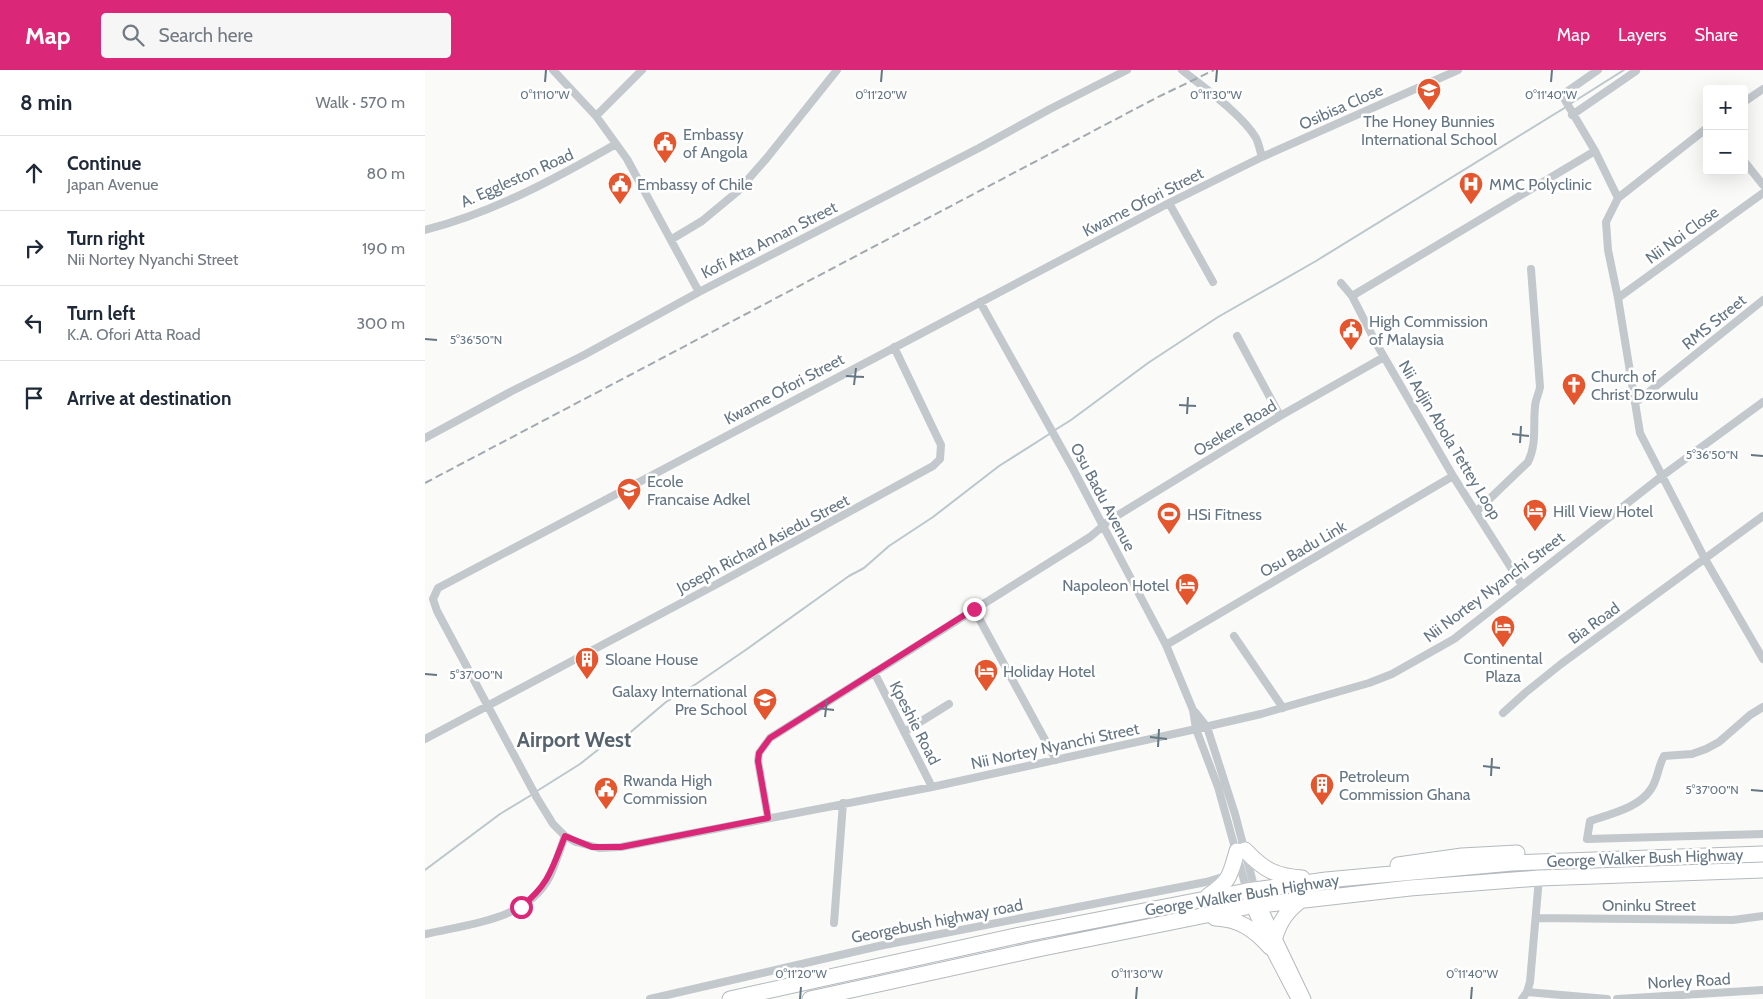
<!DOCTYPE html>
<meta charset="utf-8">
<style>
body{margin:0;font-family:Cabin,sans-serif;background:#f6f6f7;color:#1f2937}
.controls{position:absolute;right:15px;top:15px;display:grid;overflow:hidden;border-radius:5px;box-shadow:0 5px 20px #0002}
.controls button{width:45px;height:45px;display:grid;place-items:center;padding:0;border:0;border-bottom:1px solid #e0e1e3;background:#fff;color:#1f2937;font:25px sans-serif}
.stop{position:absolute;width:15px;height:15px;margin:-11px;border:4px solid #db2777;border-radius:50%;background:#fff}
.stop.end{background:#db2777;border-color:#fff;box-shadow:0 1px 5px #0008}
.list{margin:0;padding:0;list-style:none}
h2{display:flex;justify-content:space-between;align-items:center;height:65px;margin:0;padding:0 20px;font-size:21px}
h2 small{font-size:16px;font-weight:400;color:#747a83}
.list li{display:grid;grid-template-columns:32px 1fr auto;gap:15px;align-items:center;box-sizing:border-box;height:75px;padding:0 20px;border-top:1px solid #e0e1e3}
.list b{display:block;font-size:19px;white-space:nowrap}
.list p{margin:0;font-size:16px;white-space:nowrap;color:#747a83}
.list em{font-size:16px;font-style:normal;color:#747a83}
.icon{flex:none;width:28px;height:28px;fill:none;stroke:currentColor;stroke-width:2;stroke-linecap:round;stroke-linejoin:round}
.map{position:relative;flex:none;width:1338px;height:929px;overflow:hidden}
header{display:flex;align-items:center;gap:30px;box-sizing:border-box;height:70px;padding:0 25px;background:#db2777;color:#fff}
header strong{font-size:24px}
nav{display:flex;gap:28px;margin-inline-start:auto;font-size:18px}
.search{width:350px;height:45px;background:#f6f6f7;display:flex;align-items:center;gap:12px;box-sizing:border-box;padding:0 18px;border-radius:5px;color:#747a83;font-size:19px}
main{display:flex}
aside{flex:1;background:#fff}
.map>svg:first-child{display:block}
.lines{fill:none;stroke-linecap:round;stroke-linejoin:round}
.stream{stroke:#bbc7cb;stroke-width:2}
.secondary-casing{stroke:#b3babf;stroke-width:13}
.highway-casing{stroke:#b4b9bd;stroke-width:17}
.street{stroke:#c3c8cc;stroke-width:8}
.secondary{stroke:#fff;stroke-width:11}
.highway{stroke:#fff;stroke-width:15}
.rail{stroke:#a2aab0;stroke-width:2;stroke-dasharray:8 4;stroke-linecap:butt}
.route{stroke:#db2777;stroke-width:6}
.ticks{fill:none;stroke:#657683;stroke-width:2}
.labels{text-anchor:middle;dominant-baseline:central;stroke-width:5;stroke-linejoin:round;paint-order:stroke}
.street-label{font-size:16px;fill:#657683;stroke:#fff}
.poi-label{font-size:16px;fill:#657683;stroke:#fff;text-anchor:start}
.district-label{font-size:21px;font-weight:bold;fill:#57646e;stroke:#fff}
.ticks-label{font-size:12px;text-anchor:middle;fill:#657683;stroke:#fff;stroke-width:5;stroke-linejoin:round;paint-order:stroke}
</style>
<header>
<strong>Map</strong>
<div class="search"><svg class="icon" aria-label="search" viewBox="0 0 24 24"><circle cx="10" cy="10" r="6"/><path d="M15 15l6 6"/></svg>Search here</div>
<nav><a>Map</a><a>Layers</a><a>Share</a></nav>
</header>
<main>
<aside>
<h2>8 min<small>Walk · 570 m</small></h2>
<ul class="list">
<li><svg class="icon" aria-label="ahead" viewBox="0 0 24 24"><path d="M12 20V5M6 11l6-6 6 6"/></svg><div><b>Continue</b><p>Japan Avenue</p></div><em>80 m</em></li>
<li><svg class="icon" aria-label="right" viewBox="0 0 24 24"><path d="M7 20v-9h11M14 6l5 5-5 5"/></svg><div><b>Turn right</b><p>Nii Nortey Nyanchi Street</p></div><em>190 m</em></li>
<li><svg class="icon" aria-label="left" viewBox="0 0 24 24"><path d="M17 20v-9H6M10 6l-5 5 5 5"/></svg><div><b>Turn left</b><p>K.A. Ofori Atta Road</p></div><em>300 m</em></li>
<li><svg class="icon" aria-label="arrive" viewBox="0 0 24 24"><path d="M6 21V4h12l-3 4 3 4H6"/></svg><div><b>Arrive at destination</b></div></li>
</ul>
</aside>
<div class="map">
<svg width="1338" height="929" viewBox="0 0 1338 929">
<rect width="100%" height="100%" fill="#fafaf8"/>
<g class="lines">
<path class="stream" d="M1145,34L1199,0
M630,360L646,350L723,293L793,247L891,191L1141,37
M112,721L155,694L179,675L201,666L241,632L271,614L322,579L424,506L439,498L464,476L508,447L574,396L626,363
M0,800L75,744L108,724"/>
<defs>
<path id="secondary" d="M830,820L835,835L880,929
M824,830L845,877L870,925"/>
<path id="highway" d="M820,780C839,800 850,806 877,808
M973,795L1037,786L1092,783
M783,826C805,811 805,806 812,781
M790,848C814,849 829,859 845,877
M850,867C855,851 862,841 875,831
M305,929L600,864L822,821L901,810L1087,793L1338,784
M385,929L613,879L826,836L985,818L1114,808L1338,800"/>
</defs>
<use href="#secondary" class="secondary-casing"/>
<use href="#highway" class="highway-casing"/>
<path class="street" d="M128,0L171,46L202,89L274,222
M757,0C778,17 818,45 831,68C834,74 835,81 837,87
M1033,0L837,87L744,133L13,518L8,529L12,541L112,728L128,754L140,766L151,772L174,778L196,777L507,717L771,659L836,644L944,613L967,604L1029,569L1237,406L1338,332
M1173,0L1137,25L1170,81L1193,128
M1319,32L1338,19
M1147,45L1211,1
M171,46L217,0
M1282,58L1193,128L1181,152L1183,180L1193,228L1215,363L1280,489L1338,589
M1319,91L1338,115
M744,133L788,212
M0,160C69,142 130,109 191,74
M247,169L277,151L312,122L341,89L412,0
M916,213L927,226L951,273L1028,406L1097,515
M927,226L1170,81
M1193,228L1338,123
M555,232L647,397L741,575L768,640L771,659L793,717L822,821
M812,266L855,346
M1210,333L1338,230
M0,368L87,321L159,285L274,222L554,78L625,39L702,0
M1051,442L1103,392C1112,374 1108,355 1110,337C1110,330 1114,324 1115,317L1106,199
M549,539L631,690
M809,566L858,638
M741,575L1028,406
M449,602L507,717
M1338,637L1325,645L1294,672L1281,679L1267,684L1239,686C1233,696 1233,709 1226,719C1214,738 1185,744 1165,751L1162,769L1338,764
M770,642L782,657L810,744L830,820
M1078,643L1100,623L1136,594L1338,446
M479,662L524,634
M0,669L292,514L508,396L515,389L516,375L469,277
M343,748L333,691L334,683L345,668L665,467L685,450L855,346L959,287
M1111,848L1308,850L1338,846
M409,853L418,733
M1,864C44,854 103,850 125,806C131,793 135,779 140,766
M1102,922L1182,929
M225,929L454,876L781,812L801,806
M1097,929L1102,922L1105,912L1114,808
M1192,929L1338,920"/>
<use href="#secondary" class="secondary"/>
<use href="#highway" class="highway"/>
<path class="rail" d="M0,413L731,28L789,0"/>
</g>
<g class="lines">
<path class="route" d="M96,837C124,814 127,799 140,766L167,777H196L343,748L333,691L334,683L345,668L549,539"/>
</g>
<path class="ticks" d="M120,12L121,0M456,12L457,0M791,12L792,0M1126,12L1127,0M0,269L12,270M421,306L439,307M429,315L431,298M754,335L771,336M762,344L763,327M1087,364L1104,366M1095,373L1096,356M1326,385L1338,386M0,604L12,605M392,638L409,640M400,647L402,630M725,667L742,669M733,677L734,659M1058,696L1075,698M1066,706L1067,688M1326,720L1338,721M375,929L376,917M711,929L712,917M1046,929L1047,917"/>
<defs>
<symbol id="school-pin" viewBox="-11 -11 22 30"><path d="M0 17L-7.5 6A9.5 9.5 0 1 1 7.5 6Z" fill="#e4572e" stroke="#fff"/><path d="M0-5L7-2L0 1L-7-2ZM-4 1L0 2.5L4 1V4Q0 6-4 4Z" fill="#fff"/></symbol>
<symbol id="civic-pin" viewBox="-11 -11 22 30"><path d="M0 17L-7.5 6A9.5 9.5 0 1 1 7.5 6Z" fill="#e4572e" stroke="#fff"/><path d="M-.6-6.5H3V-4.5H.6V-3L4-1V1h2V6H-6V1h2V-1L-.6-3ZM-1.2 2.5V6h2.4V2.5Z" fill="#fff"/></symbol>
<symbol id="hospital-pin" viewBox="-11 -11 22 30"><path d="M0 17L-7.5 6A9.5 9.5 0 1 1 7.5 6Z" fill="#e4572e" stroke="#fff"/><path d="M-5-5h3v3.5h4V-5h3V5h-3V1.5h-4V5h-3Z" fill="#fff"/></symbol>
<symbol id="church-pin" viewBox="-11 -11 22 30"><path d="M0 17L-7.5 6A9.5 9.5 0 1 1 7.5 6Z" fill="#e4572e" stroke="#fff"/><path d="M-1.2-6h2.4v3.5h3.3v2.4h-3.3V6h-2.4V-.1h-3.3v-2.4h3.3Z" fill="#fff"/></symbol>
<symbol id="hotel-pin" viewBox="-11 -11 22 30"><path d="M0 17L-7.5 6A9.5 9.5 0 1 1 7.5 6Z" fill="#e4572e" stroke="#fff"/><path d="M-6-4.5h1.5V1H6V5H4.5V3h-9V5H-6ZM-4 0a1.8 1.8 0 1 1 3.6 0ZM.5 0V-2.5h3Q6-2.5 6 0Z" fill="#fff"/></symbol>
<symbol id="stadium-pin" viewBox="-11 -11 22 30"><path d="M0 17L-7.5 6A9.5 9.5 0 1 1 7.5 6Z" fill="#e4572e" stroke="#fff"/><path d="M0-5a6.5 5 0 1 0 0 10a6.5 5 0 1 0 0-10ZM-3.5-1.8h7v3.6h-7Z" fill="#fff"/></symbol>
<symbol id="building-pin" viewBox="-11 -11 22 30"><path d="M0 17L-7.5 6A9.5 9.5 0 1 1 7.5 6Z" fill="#e4572e" stroke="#fff"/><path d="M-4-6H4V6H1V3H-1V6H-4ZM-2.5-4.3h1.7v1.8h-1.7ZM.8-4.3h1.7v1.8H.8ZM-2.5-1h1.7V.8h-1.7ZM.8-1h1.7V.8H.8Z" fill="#fff"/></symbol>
</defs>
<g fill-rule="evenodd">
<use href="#school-pin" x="990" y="6" width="28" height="38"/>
<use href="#civic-pin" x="226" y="59" width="28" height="38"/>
<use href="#civic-pin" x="181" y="100" width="28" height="38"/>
<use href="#hospital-pin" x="1032" y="100" width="28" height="38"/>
<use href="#civic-pin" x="912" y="246" width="28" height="38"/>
<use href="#church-pin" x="1135" y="301" width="28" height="38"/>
<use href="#school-pin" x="190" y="406" width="28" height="38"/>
<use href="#hotel-pin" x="1096" y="427" width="28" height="38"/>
<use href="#stadium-pin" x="730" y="430" width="28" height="38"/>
<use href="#hotel-pin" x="748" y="501" width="28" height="38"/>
<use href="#hotel-pin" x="1064" y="543" width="28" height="38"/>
<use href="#building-pin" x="148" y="575" width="28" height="38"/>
<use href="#hotel-pin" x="547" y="587" width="28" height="38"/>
<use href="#school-pin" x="326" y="616" width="28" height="38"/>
<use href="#building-pin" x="883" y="701" width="28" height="38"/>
<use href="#civic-pin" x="167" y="705" width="28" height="38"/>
</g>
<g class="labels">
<g class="street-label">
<text transform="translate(916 37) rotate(-24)">Osibisa Close</text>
<text transform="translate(92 108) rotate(-24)">A. Eggleston Road</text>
<text transform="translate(718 132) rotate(-27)">Kwame Ofori Street</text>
<text transform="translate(1257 165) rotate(-36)">Nii Noi Close</text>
<text transform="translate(344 170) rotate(-27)">Kofi Atta Annan Street</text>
<text transform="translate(1289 252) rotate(-39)">RMS Street</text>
<text transform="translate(359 319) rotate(-28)">Kwame Ofori Street</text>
<text transform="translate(810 358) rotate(-31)">Osekere Road</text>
<text transform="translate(1025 370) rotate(59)">Nii Adjin Abola Tettey Loop</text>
<text transform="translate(678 427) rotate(62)">Osu Badu Avenue</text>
<text transform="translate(338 474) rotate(-28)">Joseph Richard Asiedu Street</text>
<text transform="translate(878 479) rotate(-30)">Osu Badu Link</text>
<text transform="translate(1069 517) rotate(-37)">Nii Nortey Nyanchi Street</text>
<text transform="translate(1169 553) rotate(-36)">Bia Road</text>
<text transform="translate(490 653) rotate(63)">Kpeshie Road</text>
<text transform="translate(630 676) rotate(-12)">Nii Nortey Nyanchi Street</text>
<text transform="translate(1220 788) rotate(-2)">George Walker Bush Highway</text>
<text transform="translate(817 825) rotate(-9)">George Walker Bush Highway</text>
<text x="1224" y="835">Oninku Street</text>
<text transform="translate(512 851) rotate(-11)">Georgebush highway road</text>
<text transform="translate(1264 911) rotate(-3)">Norley Road</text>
</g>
<g class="poi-label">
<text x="1004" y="51" text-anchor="middle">The Honey Bunnies<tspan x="1004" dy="18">International School</tspan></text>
<text x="258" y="64">Embassy<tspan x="258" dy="18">of Angola</tspan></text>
<text x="212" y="114">Embassy of Chile</text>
<text x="1064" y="114">MMC Polyclinic</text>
<text x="944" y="251">High Commission<tspan x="944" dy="18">of Malaysia</tspan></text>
<text x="1166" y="306">Church of<tspan x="1166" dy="18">Christ Dzorwulu</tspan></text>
<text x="222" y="411">Ecole<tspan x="222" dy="18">Francaise Adkel</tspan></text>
<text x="1128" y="441">Hill View Hotel</text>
<text x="762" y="444">HSi Fitness</text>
<text x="744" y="515" text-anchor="end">Napoleon Hotel</text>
<text x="1078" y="588" text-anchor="middle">Continental<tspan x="1078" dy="18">Plaza</tspan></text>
<text x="180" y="589">Sloane House</text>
<text x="578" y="601">Holiday Hotel</text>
<text x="322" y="621" text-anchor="end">Galaxy International<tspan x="322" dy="18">Pre School</tspan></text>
<text x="914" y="706">Petroleum<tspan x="914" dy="18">Commission Ghana</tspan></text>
<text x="198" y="710">Rwanda High<tspan x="198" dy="18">Commission</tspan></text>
</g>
<g class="district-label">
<text x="149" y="669">Airport West</text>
</g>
</g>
<g class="ticks-label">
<text x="120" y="29">0°11'10"W</text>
<text x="1126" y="29">0°11'40"W</text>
<text x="456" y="29">0°11'20"W</text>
<text x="791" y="29">0°11'30"W</text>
<text x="51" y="274">5°36'50"N</text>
<text x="1287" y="389">5°36'50"N</text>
<text x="51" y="609">5°37'00"N</text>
<text x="1287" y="724">5°37'00"N</text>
<text x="376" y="908">0°11'20"W</text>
<text x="712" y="908">0°11'30"W</text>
<text x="1047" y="908">0°11'40"W</text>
</g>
</svg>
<div class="controls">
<button>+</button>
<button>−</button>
</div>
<div class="stop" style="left:96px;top:837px"></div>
<div class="stop end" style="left:549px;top:539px"></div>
</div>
</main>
